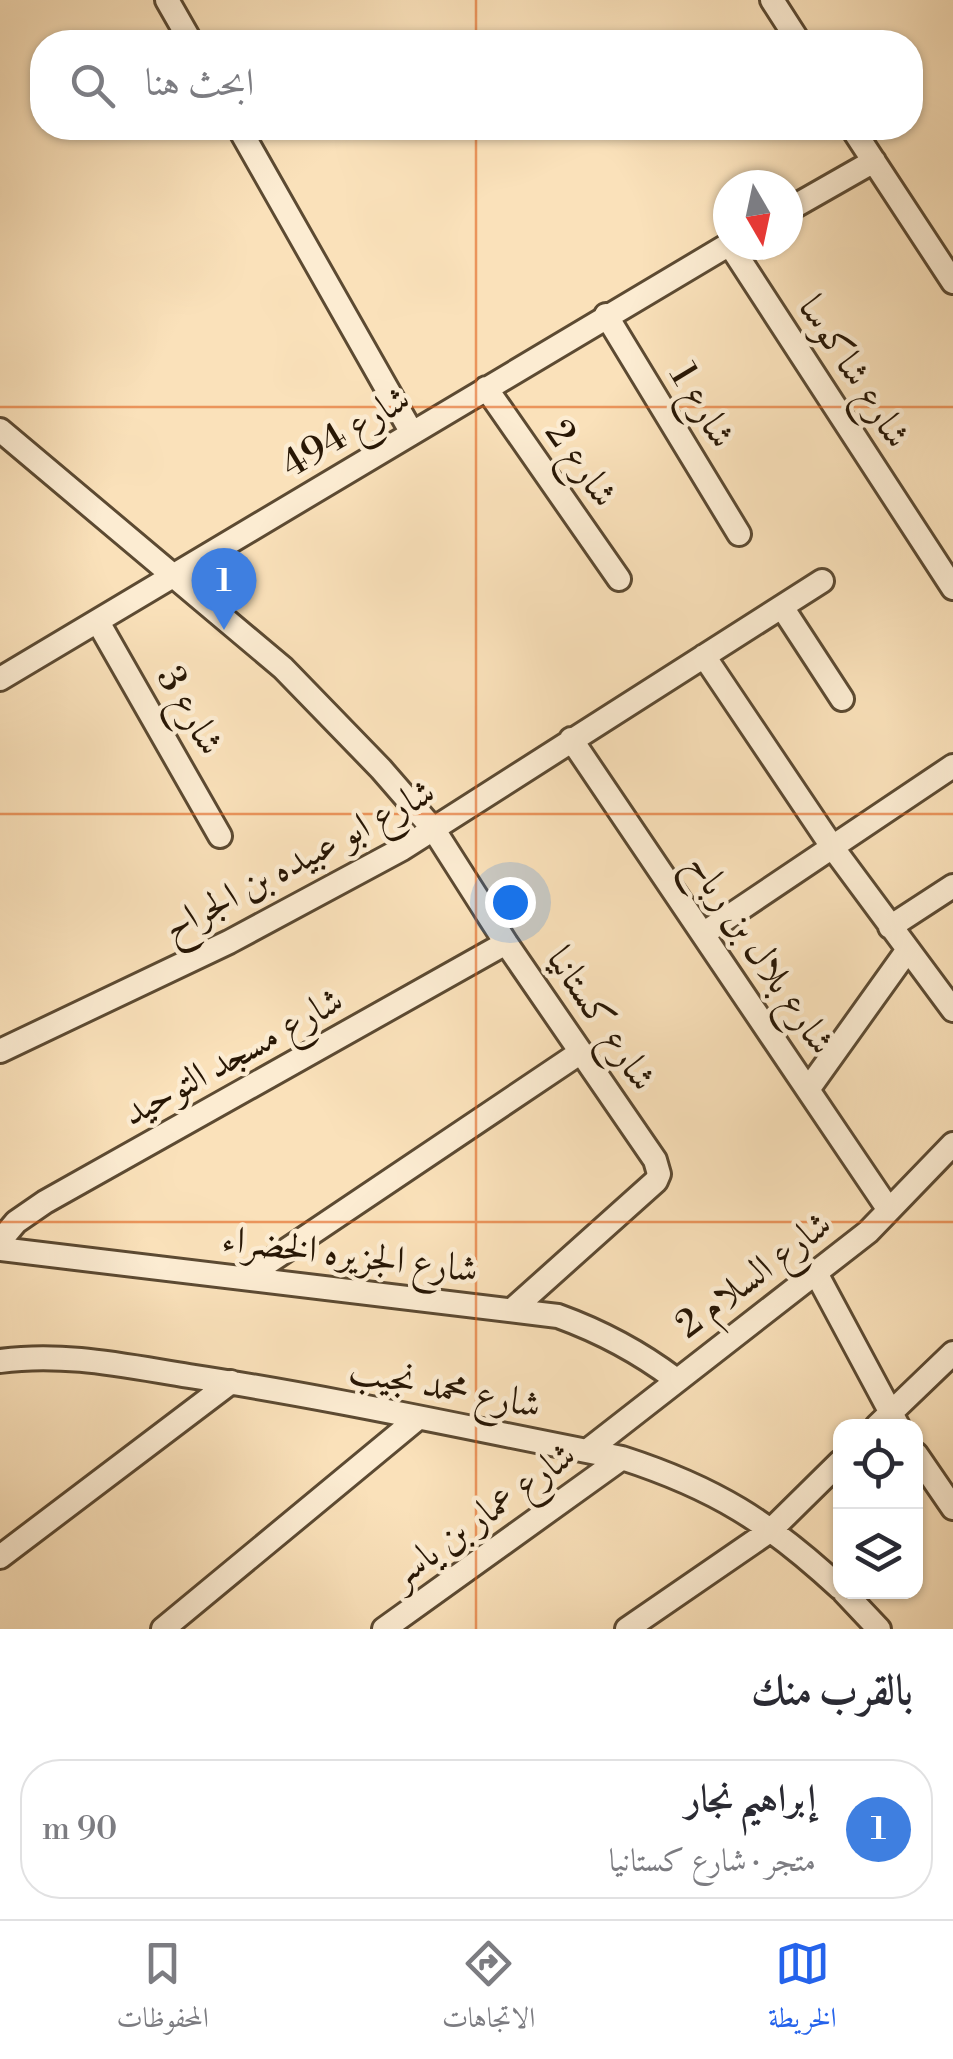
<!DOCTYPE html>
<html lang="ar">
<meta charset="utf-8">
<style>
body{margin:0;font-family:"Libre Bodoni",Amiri,serif;background:#f7f7f7;color:#2b2b33;direction:rtl}
.controls{position:absolute;right:30px;bottom:30px;display:grid;overflow:hidden;border-radius:20px;box-shadow:0 2px 8px #0004}
.controls button{width:90px;height:90px;display:grid;place-items:center;padding:0;border:0;border-bottom:2px solid #e1e1e2;background:#fff;color:#2b2b33;font:50px sans-serif}
.compass{position:absolute;left:713px;top:170px;width:90px;height:90px;border-radius:50%;background:#fff;box-shadow:0 2px 8px #0004;rotate:171deg}
.you{position:absolute;left:510px;top:902px;width:35px;height:35px;margin:-25px;border:8px solid #fff;border-radius:50%;background:#1a73e8;box-shadow:0 0 0 15px #1a73e833}
.badge{display:grid;place-items:center;width:65px;height:65px;border-radius:50%;background:#2563eb;color:#fff;font-size:32px;font-weight:700}
.pin{position:absolute;translate:-50% -82px;filter:drop-shadow(0 2px 5px #0008)}
.pin::after{content:'';position:absolute;top:52px;width:35px;height:30px;background:inherit;clip-path:polygon(0 0,100% 0,50% 100%)}
.list{margin:0;padding:0;list-style:none}
h2{display:flex;justify-content:space-between;align-items:center;height:130px;margin:0;padding:0 40px;font-size:42px}
h2 small{font-size:32px;font-weight:400;color:#7c7c81}
.list li{display:grid;grid-template-columns:65px 1fr auto;gap:30px;align-items:center;box-sizing:border-box;height:140px;margin:0 20px 20px;padding:0 20px;border:2px solid #e1e1e2;border-radius:40px}
.list b{display:block;font-size:38px;white-space:nowrap}
.list p{margin:0;font-size:32px;white-space:nowrap;color:#7c7c81}
.list em{font-size:32px;font-style:normal;color:#7c7c81}
.icon{flex:none;width:55px;height:55px;fill:none;stroke:currentColor;stroke-width:2;stroke-linecap:round;stroke-linejoin:round}
.map{position:relative;flex:none;width:953px;height:1629px;overflow:hidden;direction:ltr}
.search{position:absolute;background:#fff;box-shadow:0 2px 8px #0004;left:30px;right:30px;top:30px;height:110px;display:flex;align-items:center;gap:25px;box-sizing:border-box;padding:0 35px;border-radius:40px;color:#7c7c81;font-size:38px}
.sheet{height:290px;background:#fff}
nav{display:flex;justify-content:space-around;align-items:center;box-sizing:border-box;height:140px;border-top:2px solid #e1e1e2;background:#fff;font-size:28px;color:#7c7c81}
nav a{display:grid;justify-items:center;gap:5px}
nav .on{color:#2563eb}
.map>svg:first-child{display:block}
.lines{fill:none;stroke-linecap:round;stroke-linejoin:round}
.minor-casing{stroke:#5c4a32;stroke-width:28}
.minor{stroke:#fcecd2;stroke-width:22}
.grid{fill:none;stroke:#de560c;stroke-width:2.5;stroke-opacity:0.55}
.labels{text-anchor:middle;dominant-baseline:central;stroke-width:9;stroke-linejoin:round;paint-order:stroke}
.street-label{font-size:38px;fill:#281705;stroke:#fcecd2}
</style>
<div class="map">
<svg width="953" height="1629" viewBox="0 0 953 1629">
<rect width="100%" height="100%" fill="#fae1ba"/>
<filter id="stains"><feTurbulence type="fractalNoise" baseFrequency=".002" numOctaves="4"/><feColorMatrix values="0 0 0 0 .2 0 0 0 0 .09 0 0 0 0 .02 0 0 0 .5 -.17"/></filter>
<radialGradient id="worn" r=".72"><stop offset=".6" stop-color="#630" stop-opacity="0"/><stop offset="1" stop-color="#630" stop-opacity=".3"/></radialGradient>
<g class="lines">
<defs>
<path id="minor" d="M167,0L191,42
M772,0L799,42
M239,128L412,433
M852,128L953,282
M788,210L874,161
M730,245L953,588
M606,315L739,534
M486,388L619,579
M0,430L283,668L381,769L434,830L506,943L655,1160L659,1174L656,1181L512,1310
M782,607L842,699
M98,622L220,836
M704,656L833,848L953,1010
M0,679L728,245
M571,739L889,1210
M890,927L953,886
M703,934L953,766
M0,1051L229,942L402,849L822,581
M809,1088L907,951
M0,1241L16,1222L45,1202L506,943
M0,1249L558,1316C602,1332 638,1351 675,1379
M816,1273L898,1426
M245,1278L581,1052
M0,1361C64,1352 126,1366 189,1376C334,1398 478,1430 622,1458C715,1488 769,1522 840,1588
M877,1426L953,1353
M587,1451L868,1232L953,1144
M916,1454L953,1508
M0,1557L231,1382
M844,1592L879,1629
M163,1629L418,1418
M384,1629L622,1458
M627,1629L771,1530L840,1462"/>
</defs>
<use href="#minor" class="minor-casing"/>
<use href="#minor" class="minor"/>
</g>
<path class="grid" d="M476,0V42M476,128V1629M0,407H953M0,814H953M0,1222H953"/>
<g class="labels">
<g class="street-label">
<text transform="translate(854 372) rotate(57)">شارع شاكوسا</text>
<text transform="translate(702 406) rotate(59)">شارع 1</text>
<text transform="translate(346 432) rotate(-31)">شارع 494</text>
<text transform="translate(581 464) rotate(55)">شارع 2</text>
<text transform="translate(190 711) rotate(60)">شارع 3</text>
<text transform="translate(299 860) rotate(-28)">شارع ابو عبيده بن الجراح</text>
<text transform="translate(760 954) rotate(56)">شارع بلال بن رباح</text>
<text transform="translate(601 1019) rotate(56)">شارع كستانيا</text>
<text transform="translate(233 1057) rotate(-29)">شارع مسجد التوحيد</text>
<text transform="translate(350 1255) rotate(7)">شارع الجزيره الخضراء</text>
<text transform="translate(754 1275) rotate(-37)">شارع السلام 2</text>
<text transform="translate(445 1388) rotate(11)">شارع محمد نجيب</text>
<text transform="translate(483 1515) rotate(-36)">شارع عمار بن ياسر</text>
</g>
</g>
<rect width="100%" height="100%" filter="url(#stains)"/>
<rect width="100%" height="100%" fill="url(#worn)"/>
</svg>
<div class="controls">
<button><svg class="icon" aria-label="locate" viewBox="0 0 24 24"><circle cx="12" cy="12" r="6"/><path d="M12 2v4M12 18v4M2 12h4M18 12h4"/></svg></button>
<button><svg class="icon" aria-label="layers" viewBox="0 0 24 24"><path d="M12 4l9 5-9 5-9-5zM3 14l9 5 9-5"/></svg></button>
</div>
<svg class="compass" viewBox="-18 -18 36 36"><path d="M0-13l5 13h-10z" fill="#e53935"/><path d="M0 13l5-13h-10z" fill="#7c7c81"/></svg>
<div class="you"></div>
<div class="pin badge" style="left:224px;top:630px;background:#3f7fe0">1</div>
<div class="search"><svg class="icon" aria-label="search" viewBox="0 0 24 24"><circle cx="10" cy="10" r="6"/><path d="M15 15l6 6"/></svg>ابحث هنا</div>
</div>
<section class="sheet">
<h2>بالقرب منك<small></small></h2>
<ul class="list">
<li><span class="badge" style="background:#3f7fe0">1</span><div><b>إبراهيم نجار</b><p>متجر · شارع كستانيا</p></div><em>90 m</em></li>
</ul>
</section>
<nav>
<a class="on"><svg class="icon" aria-label="map" viewBox="0 0 24 24"><path d="M3 6l6-2 6 2 6-2v14l-6 2-6-2-6 2zM9 4v14M15 6v14"/></svg>الخريطة</a>
<a><svg class="icon" aria-label="directions" viewBox="0 0 24 24"><path d="M12 3l9 9-9 9-9-9zM9 14v-3h6M13 9l2 2-2 2"/></svg>الاتجاهات</a>
<a><svg class="icon" aria-label="saved" viewBox="0 0 24 24"><path d="M7 4h10v16l-5-4-5 4z"/></svg>المحفوظات</a>
</nav>
